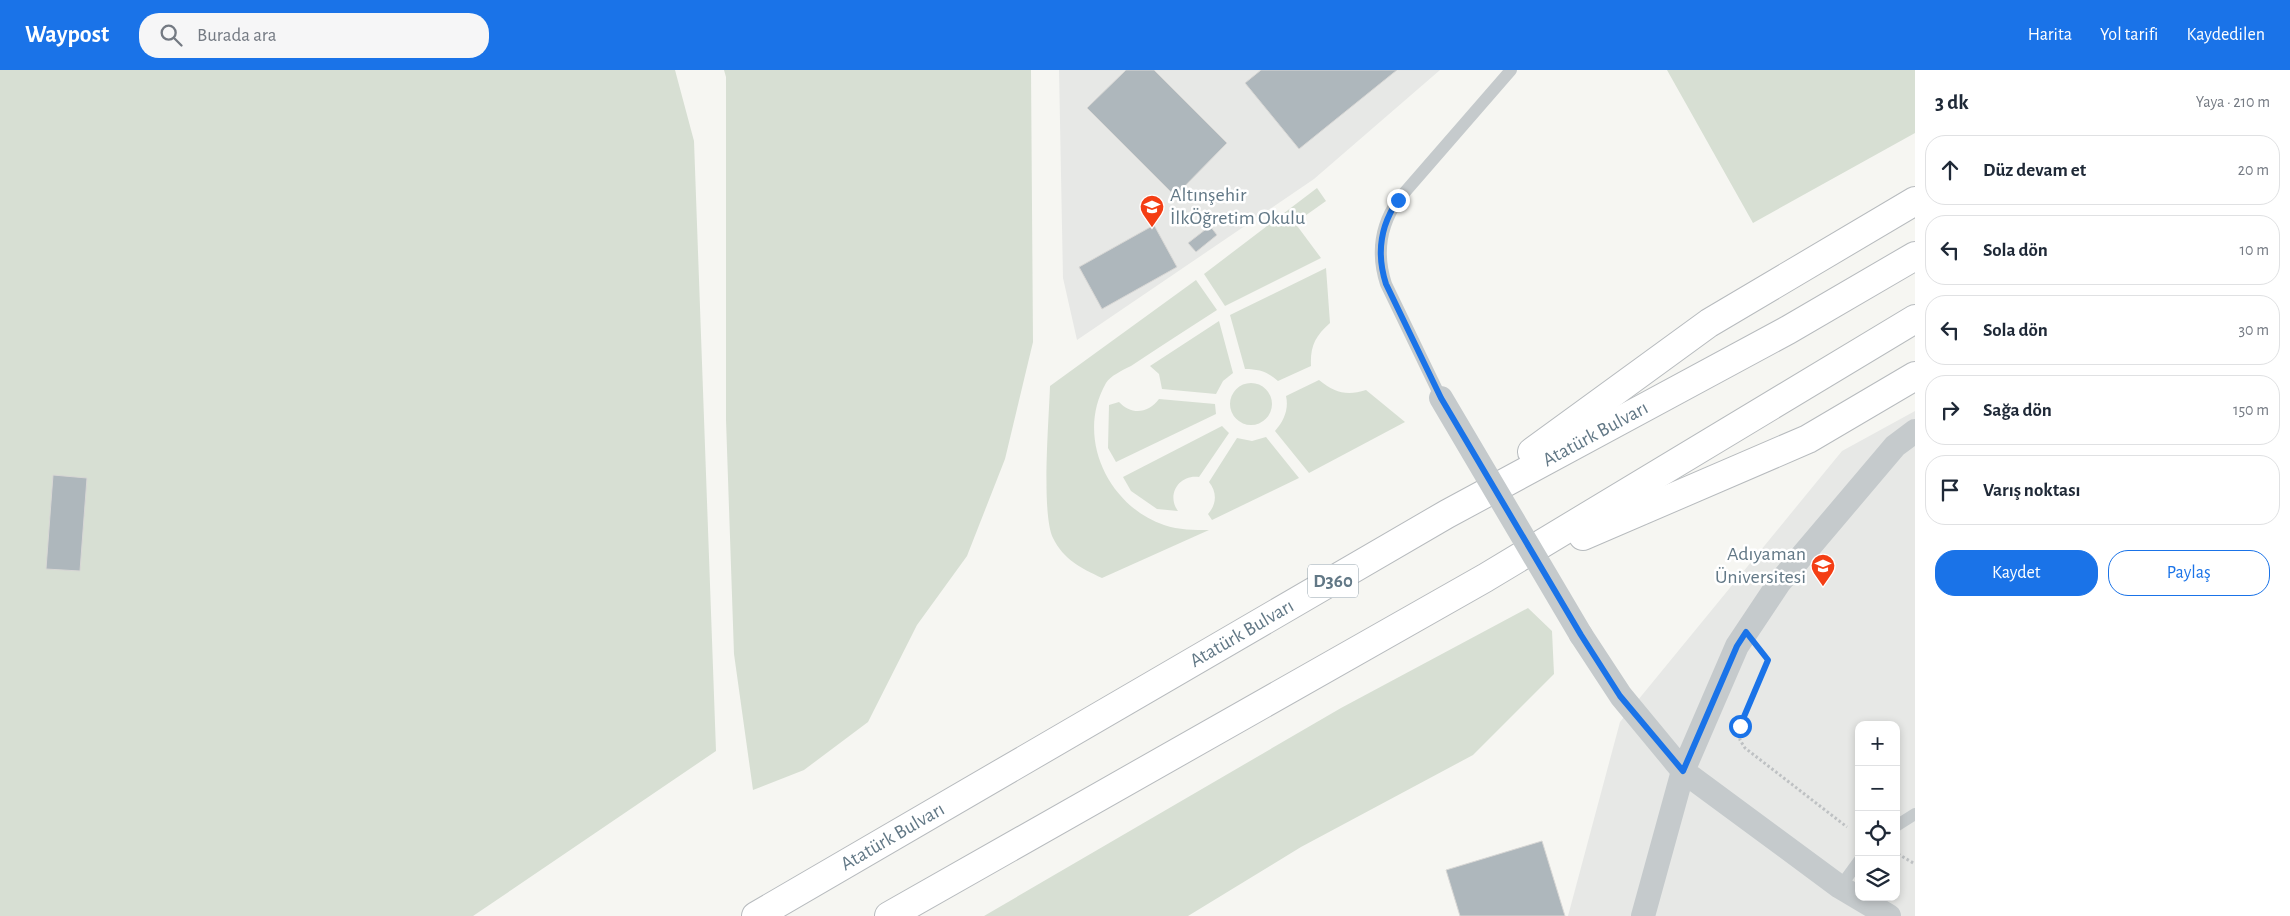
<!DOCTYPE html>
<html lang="tr">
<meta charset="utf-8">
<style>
body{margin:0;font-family:"Alegreya Sans",sans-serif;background:#f6f6f7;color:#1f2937}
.controls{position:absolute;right:15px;bottom:15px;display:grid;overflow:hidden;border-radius:10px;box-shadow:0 2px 8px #0003}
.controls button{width:45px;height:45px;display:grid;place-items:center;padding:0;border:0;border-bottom:1px solid #e0e1e3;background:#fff;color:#1f2937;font:25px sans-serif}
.stop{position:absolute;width:15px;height:15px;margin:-11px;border:4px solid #1a73e8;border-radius:50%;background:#fff}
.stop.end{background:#1a73e8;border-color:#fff;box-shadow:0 1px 5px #0008}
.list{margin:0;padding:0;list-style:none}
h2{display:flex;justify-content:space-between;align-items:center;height:65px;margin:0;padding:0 20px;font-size:21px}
h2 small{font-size:16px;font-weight:400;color:#747a83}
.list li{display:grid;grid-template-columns:32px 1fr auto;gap:15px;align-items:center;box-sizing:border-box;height:70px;margin:0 10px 10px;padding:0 10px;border:1px solid #e0e1e3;border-radius:20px}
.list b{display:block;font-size:19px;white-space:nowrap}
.list em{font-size:16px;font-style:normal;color:#747a83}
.actions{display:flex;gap:10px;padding:15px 20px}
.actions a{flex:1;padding:11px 0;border:1px solid #1a73e8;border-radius:20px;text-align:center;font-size:18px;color:#1a73e8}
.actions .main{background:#1a73e8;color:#fff}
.icon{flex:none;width:28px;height:28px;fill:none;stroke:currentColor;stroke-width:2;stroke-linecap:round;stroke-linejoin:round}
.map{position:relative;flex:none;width:1915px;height:846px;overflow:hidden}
header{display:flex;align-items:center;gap:30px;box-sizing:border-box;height:70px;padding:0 25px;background:#1a73e8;color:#fff}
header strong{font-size:24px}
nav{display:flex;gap:28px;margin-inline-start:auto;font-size:18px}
.search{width:350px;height:45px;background:#f6f6f7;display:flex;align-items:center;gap:12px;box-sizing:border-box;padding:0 18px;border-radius:20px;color:#747a83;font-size:19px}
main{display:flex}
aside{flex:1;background:#fff}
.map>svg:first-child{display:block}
.built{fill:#e7e8e6;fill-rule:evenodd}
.green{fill:#d7dfd3}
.building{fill:#aeb7bc;stroke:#d8d7d5}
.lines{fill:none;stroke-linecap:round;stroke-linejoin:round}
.trunk-casing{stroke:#b7bbbe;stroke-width:30}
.path{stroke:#bec1c3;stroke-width:3;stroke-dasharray:2.5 2.5;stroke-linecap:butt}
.service{stroke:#c5cacc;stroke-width:12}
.minor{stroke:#c5cacc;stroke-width:24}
.trunk{stroke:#fff;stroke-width:28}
.minor-bridge{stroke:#c5cacc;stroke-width:24}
.route{stroke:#1a73e8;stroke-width:6}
.labels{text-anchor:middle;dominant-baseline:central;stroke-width:5;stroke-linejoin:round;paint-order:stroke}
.shield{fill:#fff;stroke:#91a0aa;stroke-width:1}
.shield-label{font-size:19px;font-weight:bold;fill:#627886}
.poi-label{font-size:20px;fill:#627886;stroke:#fff;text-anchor:start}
.street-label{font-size:20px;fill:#627886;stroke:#fff}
</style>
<header>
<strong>Waypost</strong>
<div class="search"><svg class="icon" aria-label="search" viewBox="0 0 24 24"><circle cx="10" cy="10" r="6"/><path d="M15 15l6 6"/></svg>Burada ara</div>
<nav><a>Harita</a><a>Yol tarifi</a><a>Kaydedilen</a></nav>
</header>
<main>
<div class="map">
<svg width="1915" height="846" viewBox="0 0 1915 846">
<rect width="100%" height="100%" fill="#f6f6f2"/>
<path class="built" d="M1059,0H1440L1314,109L1077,270L1063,208Z
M1915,341V846H1568L1620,652L1842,381ZM1859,655H1896V827H1859Z"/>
<path class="green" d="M0,0H675L694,71L716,681L473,846H0Z
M724,0H1031L1033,272L1005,389L967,486L917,555L868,652L804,700L753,720L734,584L726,350V7Z
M1667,0H1915V63L1753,153Z
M1317,118L1326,131L1295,153L1321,188L1225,236L1204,204Z
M1326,198L1330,253C1315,266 1310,277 1311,296L1278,311C1268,302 1259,299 1245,299L1230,245Z
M1196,210L1217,240C1188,259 1159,277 1131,296C1123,300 1110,306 1106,313C1075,367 1108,436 1164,455C1179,460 1194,460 1209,460L1102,508C1081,498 1064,490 1053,468C1041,443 1049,349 1050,316Z
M1219,251L1233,303L1223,311L1216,324L1162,319L1159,304L1150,296Z
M1319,310C1335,323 1347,326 1366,320L1405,352L1309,403L1275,361C1284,351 1289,339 1286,326Z
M1230 334a21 21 0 1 1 42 0a21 21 0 1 1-42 0Z
M1159,329L1215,334L1216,344L1116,392L1108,378L1109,335L1119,332C1131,345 1148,344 1159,329Z
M1222,356L1229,363L1199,407C1179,404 1166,425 1178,441L1157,439L1131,421L1123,407Z
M1266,367L1299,408L1212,450L1208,444C1217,434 1217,422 1209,412L1237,368L1252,371Z
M1528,538L1552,561L1554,604L1473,685L1301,777L1188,846H984L1341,638Z"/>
<path class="building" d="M1126,0H1154L1227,73L1175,126L1087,38Z
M1261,0H1397L1299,79L1245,13Z
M1154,155L1177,197L1102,239L1079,197Z
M1210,156L1217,165L1196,182L1188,173Z
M53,405L87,408L80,501L46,499Z
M1542,771L1565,846H1460L1446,800Z"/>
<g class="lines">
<defs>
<g id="trunk">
<path d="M1532,382L1709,253L1915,131"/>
<path d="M1583,466L1808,369L1915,306"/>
<path id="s1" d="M756,846L1447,444L1788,260L1915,186"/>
<path d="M889,846L1485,508L1915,249"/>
</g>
</defs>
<use href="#trunk" class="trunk-casing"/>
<path class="path" d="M1764,585L1768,590L1740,656V670L1745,678L1847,757
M1898,784L1915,794"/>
<path class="service" d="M1441,328L1386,214C1376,183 1380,156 1398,130L1511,0
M1896,756L1915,744
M1840,817L1859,791"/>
<path class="minor" d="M1581,565L1621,626L1683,701L1840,817L1889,846
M1643,846L1683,701L1737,576L1779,513L1895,376L1915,361"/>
<use href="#trunk" class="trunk"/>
<path class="minor-bridge" d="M1441,328L1581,565"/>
</g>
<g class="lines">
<path class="route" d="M1398,130C1380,156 1376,183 1386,214L1441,328L1581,565L1620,626L1683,701L1737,576L1746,562L1768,590L1740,656"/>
</g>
<defs>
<symbol id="school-pin" viewBox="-11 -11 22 30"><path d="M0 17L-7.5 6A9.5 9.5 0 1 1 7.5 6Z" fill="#f43e14" stroke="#fff"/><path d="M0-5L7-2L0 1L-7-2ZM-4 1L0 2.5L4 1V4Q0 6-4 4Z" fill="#fff"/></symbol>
<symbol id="university-pin" viewBox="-11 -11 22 30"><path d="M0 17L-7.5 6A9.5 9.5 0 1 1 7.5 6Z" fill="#f43e14" stroke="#fff"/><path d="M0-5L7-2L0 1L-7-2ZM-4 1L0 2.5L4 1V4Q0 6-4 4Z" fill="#fff"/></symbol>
</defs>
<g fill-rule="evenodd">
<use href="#school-pin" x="1138" y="123" width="28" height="38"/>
<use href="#university-pin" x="1809" y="482" width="28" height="38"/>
</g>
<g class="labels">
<rect class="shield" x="1308" y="494.5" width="50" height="33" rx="4"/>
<g class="shield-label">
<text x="1333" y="511">D360</text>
</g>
<g class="poi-label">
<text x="1170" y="125">Altınşehir<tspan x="1170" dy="23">İlkÖğretim Okulu</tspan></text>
<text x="1806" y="484" text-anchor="end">Adıyaman<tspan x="1806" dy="23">Üniversitesi</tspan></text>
</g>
<g class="street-label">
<text stroke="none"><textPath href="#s1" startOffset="968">Atatürk Bulvarı</textPath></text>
<text stroke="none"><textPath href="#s1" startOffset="562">Atatürk Bulvarı</textPath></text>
<text stroke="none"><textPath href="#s1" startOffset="158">Atatürk Bulvarı</textPath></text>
</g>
</g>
</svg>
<div class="controls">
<button>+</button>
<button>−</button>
<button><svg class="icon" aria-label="locate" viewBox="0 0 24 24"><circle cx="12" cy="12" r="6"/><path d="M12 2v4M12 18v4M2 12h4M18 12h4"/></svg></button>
<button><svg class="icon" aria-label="layers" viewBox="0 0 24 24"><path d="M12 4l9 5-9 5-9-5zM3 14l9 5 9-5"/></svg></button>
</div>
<div class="stop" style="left:1740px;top:656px"></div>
<div class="stop end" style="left:1398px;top:130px"></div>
</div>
<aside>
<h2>3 dk<small>Yaya · 210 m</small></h2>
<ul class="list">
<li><svg class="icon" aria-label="ahead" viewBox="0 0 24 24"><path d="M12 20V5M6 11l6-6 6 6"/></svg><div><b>Düz devam et</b></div><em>20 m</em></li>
<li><svg class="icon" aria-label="left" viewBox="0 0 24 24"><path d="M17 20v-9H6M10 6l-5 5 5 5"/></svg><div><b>Sola dön</b></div><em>10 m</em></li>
<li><svg class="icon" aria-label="left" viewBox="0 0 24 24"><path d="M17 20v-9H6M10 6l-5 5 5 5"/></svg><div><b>Sola dön</b></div><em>30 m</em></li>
<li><svg class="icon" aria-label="right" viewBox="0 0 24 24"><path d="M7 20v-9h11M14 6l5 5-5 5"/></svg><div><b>Sağa dön</b></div><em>150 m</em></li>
<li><svg class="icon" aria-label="arrive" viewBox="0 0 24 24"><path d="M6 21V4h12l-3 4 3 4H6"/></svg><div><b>Varış noktası</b></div></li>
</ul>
<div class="actions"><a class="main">Kaydet</a><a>Paylaş</a></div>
</aside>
</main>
